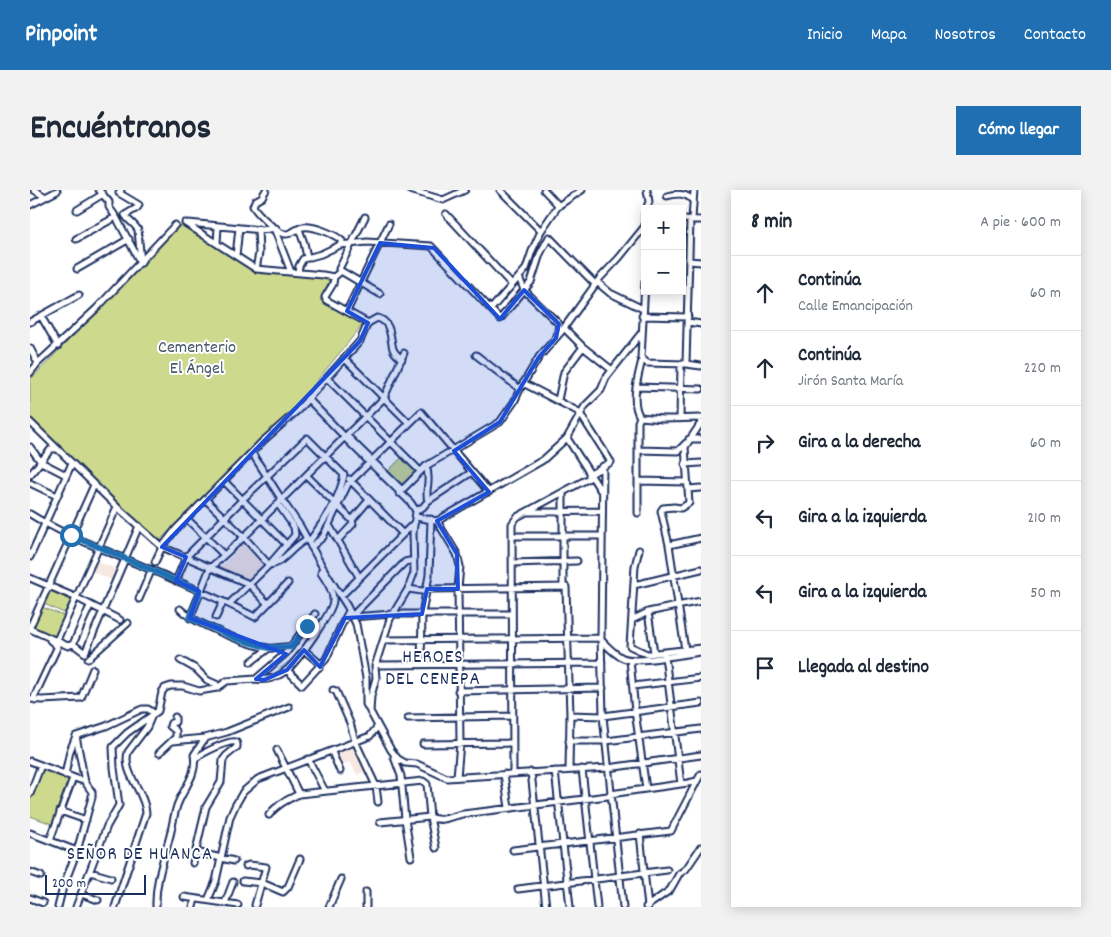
<!DOCTYPE html>
<html lang="es">
<meta charset="utf-8">
<style>
body{margin:0;font-family:Dekko,sans-serif;background:#f2f2f3;color:#1f2937}
.controls{position:absolute;right:15px;top:15px;display:grid;overflow:hidden;border-radius:0px;box-shadow:0 2px 12px #0003}
.controls button{width:45px;height:45px;display:grid;place-items:center;padding:0;border:0;border-bottom:1px solid #e0e1e3;background:#fff;color:#1f2937;font:25px sans-serif}
.scale{position:absolute;left:15px;bottom:12px;width:101px;box-sizing:border-box;padding-left:5px;border:2px solid #1b2f5e;border-top:0;font-size:14px;line-height:18px;white-space:nowrap;color:#1b2f5e;-webkit-text-stroke:4px #fff;paint-order:stroke}
.stop{position:absolute;width:15px;height:15px;margin:-11px;border:4px solid #1f6fb2;border-radius:50%;background:#fff}
.stop.end{background:#1f6fb2;border-color:#fff;box-shadow:0 1px 5px #0008}
.list{margin:0;padding:0;list-style:none}
h2{display:flex;justify-content:space-between;align-items:center;height:65px;margin:0;padding:0 20px;font-size:21px}
h2 small{font-size:16px;font-weight:400;color:#747a83}
.list li{display:grid;grid-template-columns:32px 1fr auto;gap:15px;align-items:center;box-sizing:border-box;height:75px;padding:0 20px;border-top:1px solid #e0e1e3}
.list b{display:block;font-size:19px;white-space:nowrap}
.list p{margin:0;font-size:16px;white-space:nowrap;color:#747a83}
.list em{font-size:16px;font-style:normal;color:#747a83}
.icon{flex:none;width:28px;height:28px;fill:none;stroke:currentColor;stroke-width:2;stroke-linecap:round;stroke-linejoin:round}
.map{position:relative;flex:none;width:671px;height:717px;overflow:hidden;border-radius:0px}
header{display:flex;align-items:center;gap:30px;box-sizing:border-box;height:70px;padding:0 25px;background:#1f6fb2;color:#fff}
header strong{font-size:24px}
nav{display:flex;gap:28px;margin-inline-start:auto;font-size:18px}
.intro{display:flex;align-items:center;justify-content:space-between;box-sizing:border-box;height:120px;padding:0 30px}
h1{margin:0;font-size:35px}
.button{padding:12px 22px;border-radius:0px;background:#1f6fb2;color:#fff;font-size:18px;font-weight:700}
main{display:flex;gap:30px;padding:0 30px}
aside{flex:1;background:#fff;border-radius:0px;box-shadow:0 2px 12px #0003}
.map>svg:first-child{display:block}
.built{fill:#f8e8e2}
.green{fill:#cdda8e;stroke:#748476}
.lines{fill:none;stroke-linecap:round;stroke-linejoin:round}
.stream{stroke:#568bab;stroke-width:1}
.minor-casing{stroke:#1b2f5e;stroke-width:9}
.minor{stroke:#fff;stroke-width:5}
.route{stroke:#1f6fb2;stroke-width:6}
.marked{fill:#1d4ed8;fill-opacity:0.2;stroke:#1d4ed8;stroke-width:4;stroke-linejoin:round}
.labels{text-anchor:middle;dominant-baseline:central;stroke-width:4;stroke-linejoin:round;paint-order:stroke}
.park-label{font-size:18px;fill:#485a6a;stroke:#fff}
.neighbourhood-label{font-size:19px;letter-spacing:1px;fill:#1b2f5e;stroke:#fff}
</style>
<header>
<strong>Pinpoint</strong>
<nav><a>Inicio</a><a>Mapa</a><a>Nosotros</a><a>Contacto</a></nav>
</header>
<div class="intro"><h1>Encuéntranos</h1><a class="button">Cómo llegar</a></div>
<main>
<div class="map">
<svg width="671" height="717" viewBox="0 0 671 717">
<rect width="100%" height="100%" fill="#fff"/>
<filter id="ink" filterUnits="userSpaceOnUse"><feTurbulence type="fractalNoise" baseFrequency=".02" numOctaves="2"/><feDisplacementMap in="SourceGraphic" scale="10" xChannelSelector="R" yChannelSelector="G"/><feConvolveMatrix kernelMatrix="1 2 1 2 8 2 1 2 1" color-interpolation-filters="sRGB"/></filter>
<g filter="url(#ink)">
<path class="built" d="M214,354H216L234,376L219,390L189,378Z
M66,371L89,380L84,391L61,381Z
M324,553L336,581L327,585L320,572L312,575L306,562Z"/>
<path class="green" d="M152,34L225,82L300,89L290,110L334,133L262,221L224,257L202,280L128,352C113,334 95,320 78,303C52,279 27,253 0,229V190Z
M372,267L386,281L373,295L358,281Z
M20,401L41,410L34,423L14,414Z
M12,417L34,426L25,446L4,437Z
M12,579L39,589L22,634L0,626V610Z"/>
<g class="lines">
<path class="stream" d="M249,479C267,468 280,447 290,428"/>
<defs>
<path id="minor" d="M4,0L14,6
M69,0L79,12V17L86,27L109,70
M91,0L89,3L109,15L107,18L95,25C98,31 105,34 108,40L111,73
M236,0L232,7L225,11L223,16C227,23 248,44 255,44C261,45 267,38 273,37C282,35 305,44 312,51L310,55
M380,0L413,10L435,0
M470,0L511,41
M514,0L529,16
M637,6C646,3 657,3 663,11
M0,15L27,1
M616,19L619,12L617,0
M47,20L73,4
M416,24L482,95
M615,24V43
M652,29L671,30
M662,29L664,0
M155,33L226,79L293,85L304,87L303,94L295,107L296,110L338,133
M158,33L232,40L246,38
M244,38L261,82
M269,39L274,53L277,67
M46,49L86,27
M187,53L188,37
M206,66L209,38
M659,71L671,72
M47,79L99,49
M226,79L229,63L228,39
M311,81L350,104
M268,82L269,76L273,69L291,64L310,55L337,52L401,56L470,129L501,92L510,64L519,47L565,94
M304,87L311,81L309,79L335,27
M489,87L494,100L529,134L527,145
M567,92L580,103L613,119
M615,92L611,168L617,173L656,174L671,176
M461,119L496,79L502,61L511,41L528,16L552,0
M317,121L359,34
M11,126L28,156
M612,126L658,127
M0,132L49,105
M658,132L671,134
M534,138L553,157L582,180
M0,158L8,173
M446,165L490,199
M314,168L379,233
M612,170C608,187 600,212 610,227L633,229L671,228
M656,174L660,29
M0,183L8,173L67,118L145,35
M297,188L390,281
M493,193L549,222L581,272L559,285
M607,197L671,199
M277,208L314,246L317,250L381,313L386,321L383,343L384,383L378,399L360,429L345,476L346,488L341,506L340,522
M528,210L534,182L553,157
M650,229L651,174
M0,232L87,317L27,450
M319,248L372,300
M537,248L571,301
M659,249H671
M0,257L11,272L36,285
M608,260L648,261L656,253
M222,263L252,310L270,336L293,378L317,416L326,434L336,488V514L361,560L368,569L375,573L387,574L417,588L578,578L671,565
M655,274L671,273
M396,276C402,291 394,300 398,311
M573,276L571,448L573,526L593,717
M0,285L21,259H27
M277,286L322,330L339,310
M319,289L373,344
M194,291L257,355
M608,291L657,292
M0,293L27,306
M658,299L671,298
M369,303L396,276L470,232L484,212L490,199L509,167L531,142L570,88L589,68L615,36
M176,310L214,347L239,375
M87,317L132,357L219,394L238,414
M386,321L393,317L398,311L442,282
M497,322L571,321
M608,323V232L610,227
M0,324C27,341 57,353 86,365C133,385 180,404 225,427L258,393
M386,327L407,331L427,364L430,376L428,399L430,553L427,587
M156,328L194,365
M407,331L513,270L537,248L555,216L571,200L576,188L612,142
M299,335L329,387
M482,346H571
M308,350L323,334L322,330
M639,355L671,348
M281,357L293,347L318,294L391,222L459,302
M609,360L605,376L600,456L617,464L671,458
M0,367L42,273
M125,372L132,357L146,339L233,251L267,221L330,151L338,133L347,128C362,131 360,149 363,159C365,164 368,166 372,169
M482,373L547,371
M239,375C254,374 263,354 278,349
M0,388L47,408L90,430
M146,391L156,367L213,309L277,248L314,285C309,311 294,331 279,352
M604,395L671,379
M533,397V302
M378,399L392,401L401,399L536,397L540,525L539,580
M311,406L385,332
M109,409L121,381
M199,414L239,375L265,345L264,337L248,314
M150,419C165,434 216,454 238,458C245,459 253,456 261,457
M618,422L624,463
M322,426L375,372L384,370
M186,427L193,412
M322,427L362,424H482
M160,428L180,378L214,347L354,208L374,163
M602,430L618,422L671,411
M0,437L64,295
M0,439L38,456L43,454L55,463L109,336
M354,450L571,448
M572,451C578,457 585,465 593,468C607,474 654,464 671,462
M43,454L60,416
M274,460L288,472L290,477
M655,460L639,355L631,321L633,318L644,317L651,318L659,313L655,257L671,233
M635,466L651,594
M58,469L98,433
M150,470L166,479L177,490L186,494
M600,470L605,521L616,599
M221,472L239,458
M349,475L572,473
M391,475L392,424L399,385L401,329
M257,480L272,495L296,469L311,436L319,421
M226,489C237,491 249,487 258,479C268,470 302,423 303,411C304,402 296,390 291,383L293,378
M603,496L671,488
M303,500L306,501L320,533L325,551L346,596L348,612
M428,501L573,498
M0,509L12,510L51,508L63,479
M5,510L4,507L27,458V456L20,450
M540,525L573,526L671,513
M378,528L482,526
M46,546L76,536L112,519H118L124,523
M143,551L175,548
M539,551H576L671,539
M393,554L482,553
M247,560L269,604
M302,562L310,581
M129,563L146,547V541L140,536L141,533L145,532V527
M364,567L371,586L375,629L381,667
M278,569L295,601
M0,571L50,590
M552,579L567,717
M525,581L540,717
M501,582L516,717
M483,583L482,334L487,327L561,287
M474,584L479,618
M35,585L40,561L46,546
M0,604L11,575
M30,621L56,630
M239,625C247,614 257,610 269,604L393,591L397,594L400,627L406,658
M350,632L400,627C411,633 421,626 433,624L578,606L580,604L658,593L667,591L671,584
M0,643L47,661
M610,644L618,717
M20,650L43,588
M483,660L641,641L667,591
M166,662L204,671
M163,673L176,617L191,592L193,570L196,566L207,557V554L206,552C198,550 172,563 165,569
M216,676L219,675L236,677L225,715
M0,682L11,686
M60,682L81,688
M213,691L232,693L253,702L258,697L270,669
M488,699L637,680
M51,704L68,710
M154,707L208,715
M0,708L13,713
M178,710L186,691L200,627L205,616L213,602L228,589L340,546L348,536
M195,713L203,692
M28,717L33,697L47,661L62,607V602L55,592L46,546
M46,717L77,636L89,615L84,578L83,557L97,543L128,521L132,502L135,498L141,496H153L169,501L187,498L197,491L226,489L256,463L285,424
M85,717L116,623C115,601 92,584 98,562L117,537L122,525
M126,717C125,693 133,672 139,649C142,639 143,629 146,619C151,600 168,587 164,565L175,548L197,542L259,517
M163,717L165,709
M299,717L311,689
M336,717V702
M616,717L640,700L649,684L656,679L671,657"/>
</defs>
<use href="#minor" class="minor-casing"/>
<use href="#minor" class="minor"/>
</g>
</g>
<g class="lines" filter="url(#ink)">
<path class="route" d="M41,345L170,401L160,428L205,448L239,458L261,457L277,436"/>
</g>
<path class="marked" d="M350,53L404,58L470,129L494,100L529,134L526,148L509,167L470,232L424,261L459,302L407,331L427,364L428,399H397L392,424L315,428L290,477L274,460L257,480L234,490L226,489L256,464L160,428L169,401L146,391L156,367L132,357L330,151L338,133L317,121Z"/>
<g class="labels">
<g class="park-label">
<text x="167" y="158">Cementerio<tspan x="167" dy="21">El Ángel</tspan></text>
</g>
<g class="neighbourhood-label">
<text x="403" y="468">HEROES<tspan x="403" dy="22">DEL CENEPA</tspan></text>
<text x="110" y="665">SEÑOR DE HUANCA</text>
</g>
</g>
</svg>
<div class="controls">
<button>+</button>
<button>−</button>
</div>
<div class="scale">200 m</div>
<div class="stop" style="left:41px;top:345px"></div>
<div class="stop end" style="left:277px;top:436px"></div>
</div>
<aside>
<h2>8 min<small>A pie · 600 m</small></h2>
<ul class="list">
<li><svg class="icon" aria-label="ahead" viewBox="0 0 24 24"><path d="M12 20V5M6 11l6-6 6 6"/></svg><div><b>Continúa</b><p>Calle Emancipación</p></div><em>60 m</em></li>
<li><svg class="icon" aria-label="ahead" viewBox="0 0 24 24"><path d="M12 20V5M6 11l6-6 6 6"/></svg><div><b>Continúa</b><p>Jirón Santa María</p></div><em>220 m</em></li>
<li><svg class="icon" aria-label="right" viewBox="0 0 24 24"><path d="M7 20v-9h11M14 6l5 5-5 5"/></svg><div><b>Gira a la derecha</b></div><em>60 m</em></li>
<li><svg class="icon" aria-label="left" viewBox="0 0 24 24"><path d="M17 20v-9H6M10 6l-5 5 5 5"/></svg><div><b>Gira a la izquierda</b></div><em>210 m</em></li>
<li><svg class="icon" aria-label="left" viewBox="0 0 24 24"><path d="M17 20v-9H6M10 6l-5 5 5 5"/></svg><div><b>Gira a la izquierda</b></div><em>50 m</em></li>
<li><svg class="icon" aria-label="arrive" viewBox="0 0 24 24"><path d="M6 21V4h12l-3 4 3 4H6"/></svg><div><b>Llegada al destino</b></div></li>
</ul>
</aside>
</main>
